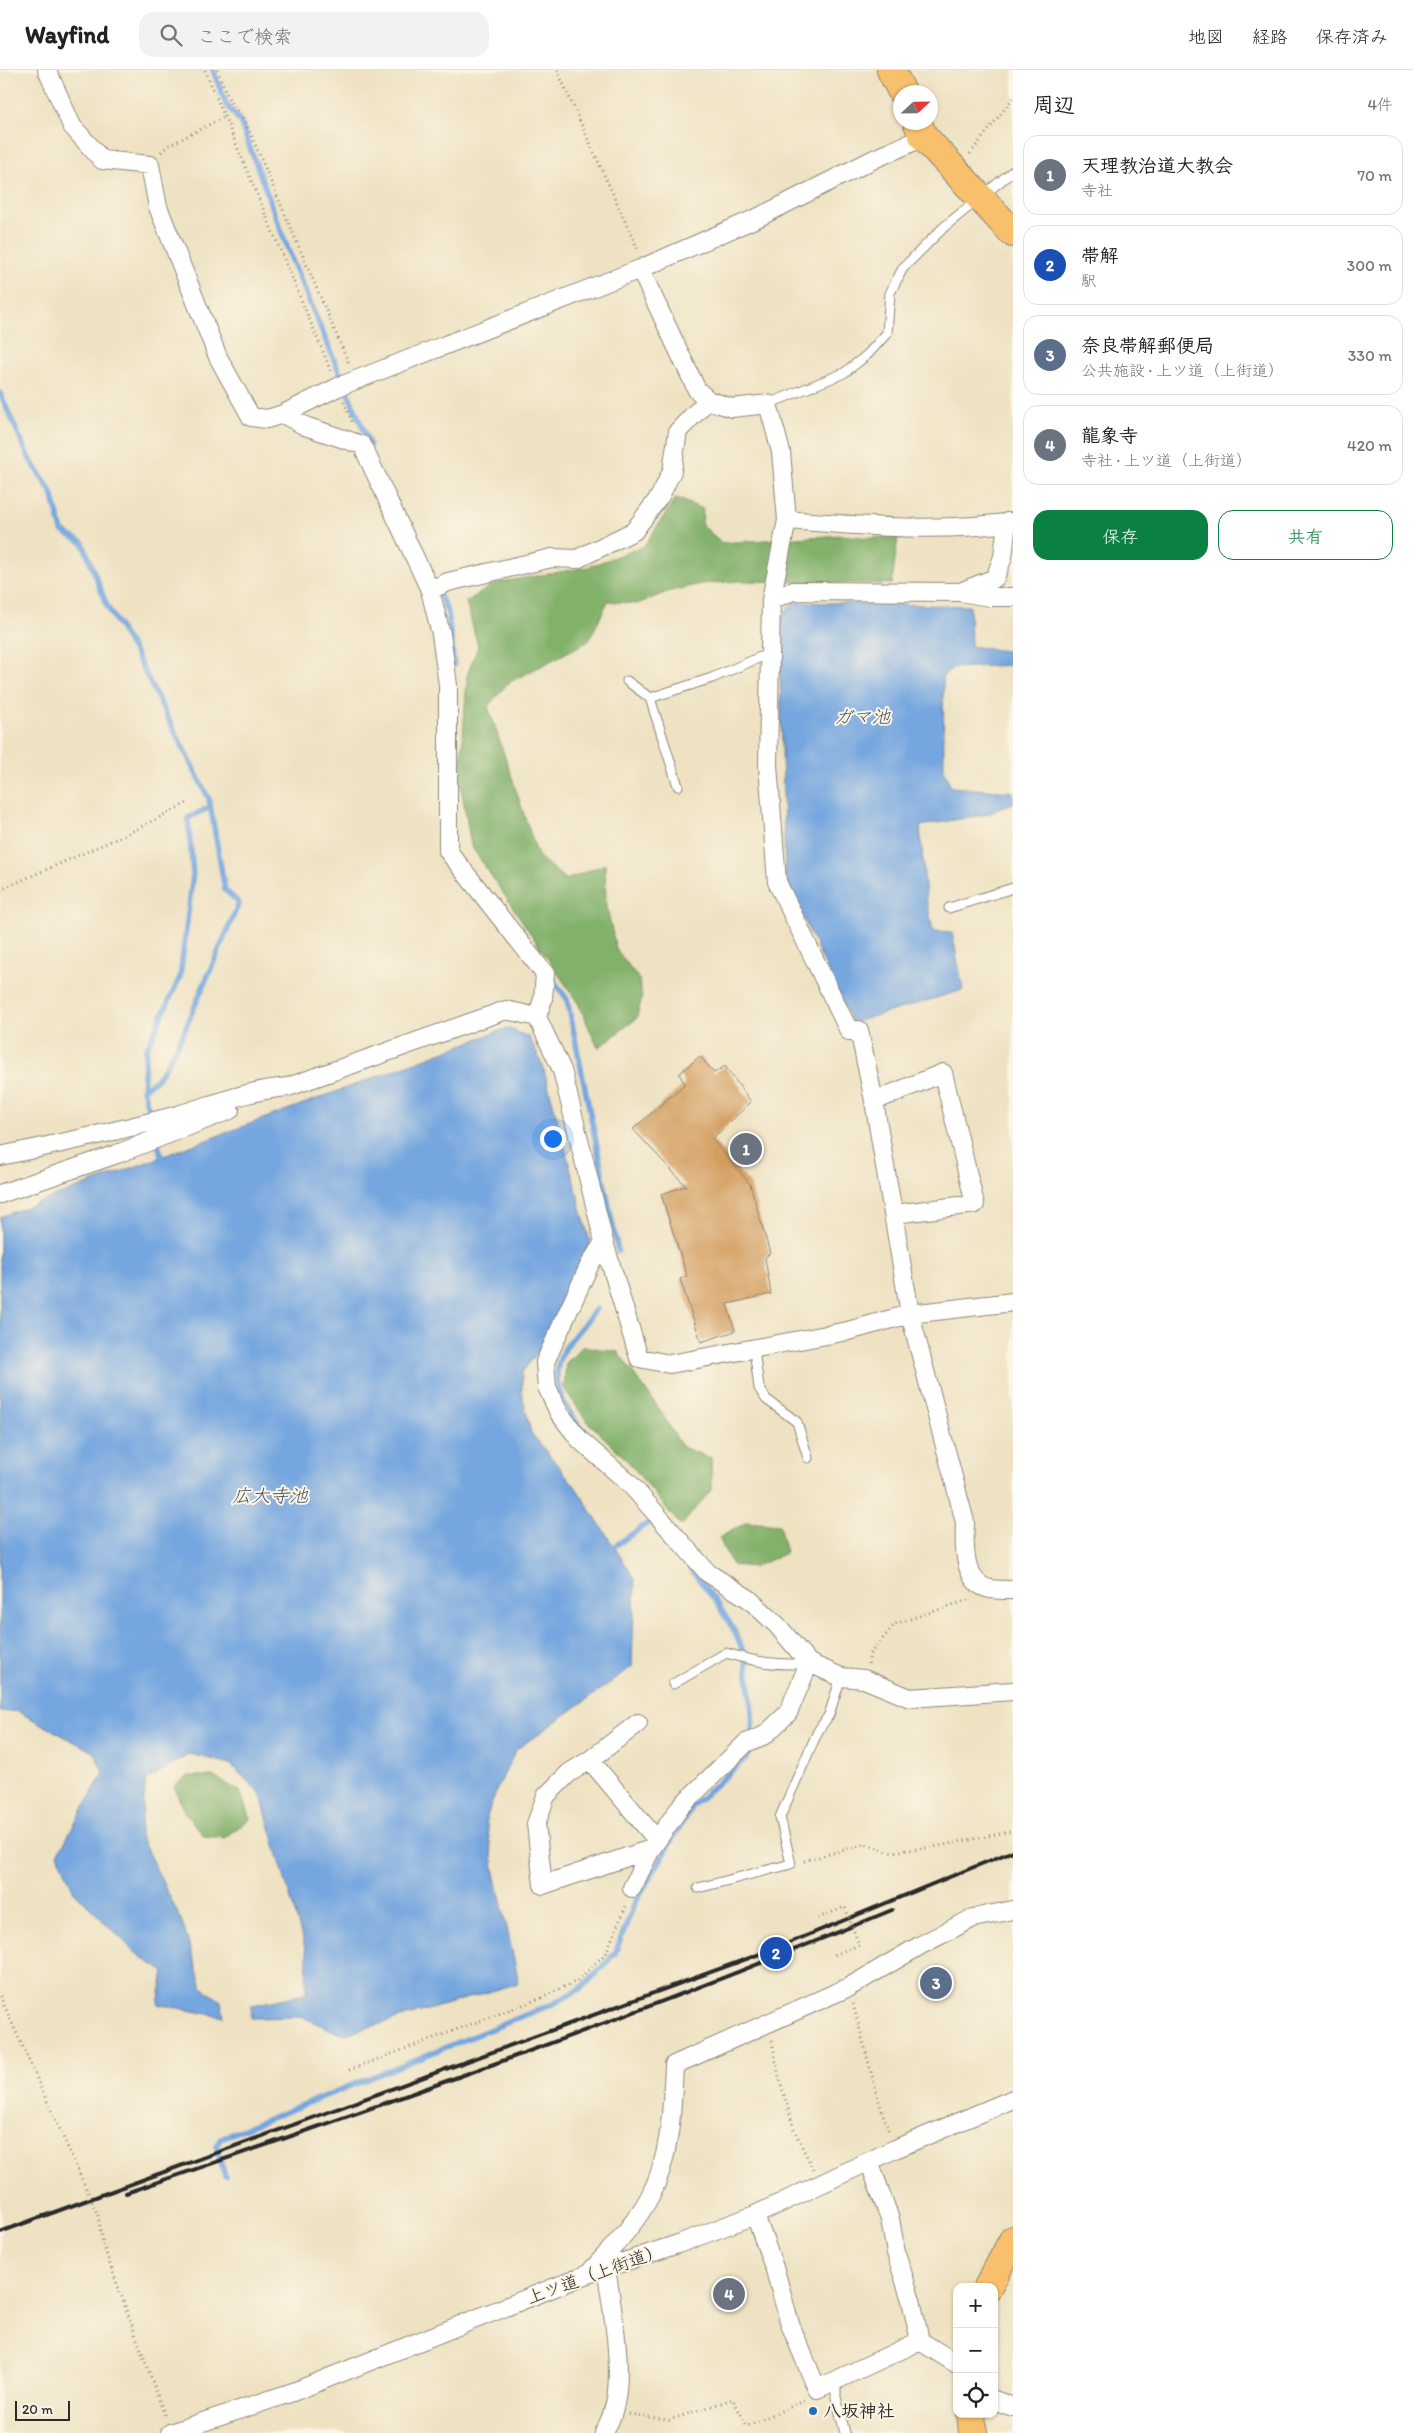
<!DOCTYPE html>
<html lang="ja">
<meta charset="utf-8">
<style>
body{margin:0;font-family:Itim,"Klee One",sans-serif;background:#f2f2f2;color:#202124}
.controls{position:absolute;right:15px;bottom:15px;display:grid;overflow:hidden;border-radius:10px;box-shadow:0 1px 4px #0004}
.controls button{width:45px;height:45px;display:grid;place-items:center;padding:0;border:0;border-bottom:1px solid #e0e0e0;background:#fff;color:#202124;font:25px sans-serif}
.compass{position:absolute;left:893px;top:15px;width:45px;height:45px;border-radius:50%;background:#fff;box-shadow:0 1px 4px #0004;rotate:68deg}
.scale{position:absolute;left:15px;bottom:12px;width:55px;box-sizing:border-box;padding-left:5px;border:2px solid #2b2b2b;border-top:0;font-size:14px;line-height:18px;white-space:nowrap;color:#2b2b2b;-webkit-text-stroke:4px #fcf5e5;paint-order:stroke}
.you{position:absolute;left:552px;top:1068px;width:18px;height:18px;margin:-12px;border:4px solid #fff;border-radius:50%;background:#1a73e8;box-shadow:0 0 0 8px #1a73e833}
.badge{display:grid;place-items:center;width:32px;height:32px;border-radius:50%;background:#0b8043;color:#fff;font-size:16px;font-weight:700}
.pin{position:absolute;translate:-50% -50%;border:2px solid #fff;box-shadow:0 1px 5px #0006}
.list{margin:0;padding:0;list-style:none}
h2{display:flex;justify-content:space-between;align-items:center;height:65px;margin:0;padding:0 20px;font-size:21px}
h2 small{font-size:16px;font-weight:400;color:#757577}
.list li{display:grid;grid-template-columns:32px 1fr auto;gap:15px;align-items:center;box-sizing:border-box;height:80px;margin:0 10px 10px;padding:0 10px;border:1px solid #e0e0e0;border-radius:15px}
.list b{display:block;font-size:19px;white-space:nowrap}
.list p{margin:0;font-size:16px;white-space:nowrap;color:#757577}
.list em{font-size:16px;font-style:normal;color:#757577}
.actions{display:flex;gap:10px;padding:15px 20px}
.actions a{flex:1;padding:11px 0;border:1px solid #0b8043;border-radius:15px;text-align:center;font-size:18px;color:#0b8043}
.actions .main{background:#0b8043;color:#fff}
.icon{flex:none;width:28px;height:28px;fill:none;stroke:currentColor;stroke-width:2;stroke-linecap:round;stroke-linejoin:round}
.map{position:relative;flex:none;width:1013px;height:2363px;overflow:hidden}
header{display:flex;align-items:center;gap:30px;box-sizing:border-box;height:70px;padding:0 25px;background:#fff;border-bottom:1px solid #e0e0e0}
header strong{font-size:24px}
nav{display:flex;gap:28px;margin-inline-start:auto;font-size:18px}
.search{width:350px;height:45px;background:#f2f2f2;display:flex;align-items:center;gap:12px;box-sizing:border-box;padding:0 18px;border-radius:15px;color:#757577;font-size:19px}
main{display:flex}
aside{flex:1;background:#fff}
.map>svg:first-child{display:block}
.forest{fill:#82b16a;stroke:#566e4a}
.water{fill:#74a6df;stroke:#506885}
.lines{fill:none;stroke-linecap:round;stroke-linejoin:round}
.stream{stroke:#74a6df;stroke-width:5.5}
.building{fill:#d39e60}
.service-casing{stroke:#8c8676;stroke-width:11}
.minor-casing{stroke:#8c8676;stroke-width:20}
.primary-casing{stroke:#8c8676;stroke-width:30}
.path{stroke:#8c8676;stroke-width:3;stroke-dasharray:1 4;stroke-linecap:butt}
.service{stroke:#fff;stroke-width:9}
.minor{stroke:#fff;stroke-width:18}
.primary{stroke:#f8bf6c;stroke-width:28}
.rail{stroke:#2b2b2b;stroke-width:4}
.path-bridge{stroke:#8c8676;stroke-width:3;stroke-dasharray:1 4;stroke-linecap:butt}
.poi-dot{fill:#1f6fb2;stroke:#fcf5e5;stroke-width:2}
.labels{text-anchor:middle;dominant-baseline:central;stroke-width:4;stroke-linejoin:round;paint-order:stroke}
.street-label{font-size:18px;fill:#2b2b2b;stroke:#fcf5e5}
.poi-label{font-size:18px;font-weight:bold;fill:#2b2b2b;stroke:#fcf5e5;text-anchor:start}
.water-label{font-size:19px;font-style:italic;fill:#45566a;stroke:#fcf5e5}
</style>
<header>
<strong>Wayfind</strong>
<div class="search"><svg class="icon" aria-label="search" viewBox="0 0 24 24"><circle cx="10" cy="10" r="6"/><path d="M15 15l6 6"/></svg>ここで検索</div>
<nav><a>地図</a><a>経路</a><a>保存済み</a></nav>
</header>
<main>
<div class="map">
<svg width="1013" height="2363" viewBox="0 0 1013 2363">
<rect width="100%" height="100%" fill="#fcf5e5"/>
<filter id="ink" filterUnits="userSpaceOnUse"><feTurbulence type="fractalNoise" baseFrequency=".02" numOctaves="2"/><feDisplacementMap in="SourceGraphic" scale="10" xChannelSelector="R" yChannelSelector="G"/><feConvolveMatrix kernelMatrix="1 2 1 2 8 2 1 2 1" color-interpolation-filters="sRGB"/></filter>
<filter id="wash" filterUnits="userSpaceOnUse"><feTurbulence type="fractalNoise" baseFrequency=".0096" numOctaves="4" result="noise"/><feDisplacementMap in="SourceGraphic" scale="20" xChannelSelector="R" yChannelSelector="G"/><feGaussianBlur stdDeviation="1.12" result="paint"/><feColorMatrix in="noise" values="0 0 0 0 0 0 0 0 0 0 0 0 0 0 0 0 0 1.4 0 .05"/><feComposite in="paint" operator="in"/></filter>
<g filter="url(#wash)">
<rect width="100%" height="100%" fill="#eee2c2"/>
<path class="forest" d="M676,428L703,439L702,455L722,473L842,465L871,468L898,466L892,514L740,511L700,514L667,522L637,534L608,531L589,571L508,613L488,636L538,786L566,810L605,794L606,833L616,879L639,909L642,928L636,949L598,978L578,933L471,776L460,710L467,606L478,576L466,532L496,513L588,497L644,476Z
M583,1276L618,1282L658,1337L682,1377L711,1388L712,1419L681,1456L626,1389L586,1350L564,1318L566,1293Z
M747,1452L779,1455L786,1483L754,1497L732,1495L719,1468Z
M188,1706H212L240,1721L250,1749L224,1768L204,1766L184,1742L174,1716Z"/>
<path class="water" d="M793,532L970,536L971,576L1013,582V595L952,598L943,606L944,700L951,717L1013,722V733L988,744L920,756L926,828L933,861L952,862L963,920L852,953L785,809L779,550Z
M507,958L529,967L543,996L590,1172L550,1268L522,1302V1324L531,1363L575,1416L635,1509L632,1597L516,1680L497,1719L486,1749L495,1803L519,1913L343,1965L302,1947L251,1948L252,1935L306,1924L307,1885L260,1723L230,1694L191,1684L146,1710L140,1766L182,1852L202,1917L221,1931L224,1947L158,1934L164,1902L138,1885L74,1822L58,1784L103,1703L95,1683L17,1641L0,1642V1147Z"/>
<g class="lines">
<path class="stream" d="M213,0L226,34L240,51L292,190L370,375
M0,323L29,388L52,423L62,461L83,473L107,536L136,585L209,729L225,820L239,833L182,966L166,996L156,1010L143,1019
M439,524L448,543L454,595
M549,904L567,929L618,1181
M151,1049L143,1019L146,980L180,907L193,804L188,748L210,737
M157,1070L163,1092
M596,1239C586,1253 571,1267 563,1282C543,1320 577,1356 604,1380
M609,1480L651,1451C679,1486 721,1531 739,1571C747,1589 749,1611 751,1630C752,1643 754,1655 751,1668
M225,2106L216,2076L221,2068L553,1934L583,1917L615,1883L635,1833L692,1736L747,1687L749,1677"/>
</g>
<g id="blocks">
<path class="building" d="M700,986L714,1003L725,996L751,1032L712,1069L750,1114L770,1183L765,1188L771,1224L727,1234L735,1261L701,1272L680,1209L687,1206L661,1124L686,1116L633,1059L685,1014L679,1004Z"/>
</g>
</g>
<g filter="url(#ink)">
<use href="#blocks" fill-opacity="0" stroke="#8c8676" stroke-width="1"/>
<g class="lines">
<defs>
<path id="service" d="M768,334L844,303L867,285L887,263L890,223L903,198L944,157L1013,101
M627,611L650,628L678,716
M650,628L712,608L770,583
M949,838L1013,818
M754,1279L759,1318L766,1329L797,1352L808,1388
M673,1614L726,1583C756,1592 777,1596 809,1593
M698,1818L791,1794L780,1747L818,1661L829,1645L841,1607
M836,2309V2327L845,2363"/>
<path id="minor" d="M47,0L72,56L102,90L150,95L158,137L218,287L251,347L267,349L283,344L305,356L362,375L430,520L441,564L448,615V781L545,904L543,929L537,947
M640,199L697,320L708,330
M283,344L338,317L640,199L759,147L874,89L924,67
M787,450C862,456 938,463 1013,452
M430,520L448,512L552,488L577,489L634,461L660,426L672,401L678,361L708,330L732,338L768,334L781,382L787,450L771,530L768,695L777,812L849,961L859,960L874,1031L910,1244L965,1452C964,1473 962,1513 990,1519C997,1520 1005,1520 1013,1520
M960,522L990,527H1013
M771,530L793,521L960,522L995,508L1003,487L1007,452
M874,1031L943,1003L975,1134L894,1144
M0,1086C59,1074 117,1061 174,1046C213,1035 248,1020 288,1017L506,940L537,947L562,1000L604,1172L639,1288L670,1294L848,1261L910,1244L1013,1232
M0,1124L117,1084L230,1040
M604,1172L590,1194L545,1292L547,1317L559,1343L580,1370L630,1414L708,1503L749,1529L777,1555L809,1593L841,1607L864,1609L910,1628L1013,1621
M638,1653L590,1690L569,1703L546,1726L536,1754L543,1815L651,1779
M590,1690L657,1770
M632,1818L651,1779L681,1736L746,1673L765,1665L788,1643L809,1593
M869,2091L890,2149L896,2183L911,2230L920,2271L957,2294
M755,2145L775,2200L790,2254L817,2319L920,2271
M591,2201C612,2178 635,2155 650,2126C671,2087 672,2038 674,1995L849,1917L921,1875L973,1848L1013,1840
M994,2330L1013,2337
M170,2363L293,2322L588,2204L678,2174L755,2145L895,2079L1013,2029
M604,2363C607,2356 611,2349 613,2341C625,2304 612,2237 606,2198"/>
<path id="primary" d="M891,0L902,22
M917,52L924,67L1013,163
M988,2217L1013,2170
M971,2344L973,2363"/>
</defs>
<use href="#service" class="service-casing"/>
<use href="#minor" class="minor-casing"/>
<use href="#primary" class="primary-casing"/>
<path class="path" d="M205,0L331,301
M217,0L230,32L245,51L349,294
M557,0L639,182
M161,82L168,76L226,46
M970,84L1013,28
M344,332L353,354
M0,820L127,764L187,733
M868,1594L870,1584L895,1554L971,1529
M804,1791L865,1774L891,1782L934,1777L1013,1761
M0,1926L98,2145L103,2175L165,2346
M853,1934L878,2028L889,2062
M772,1971L779,2007L794,2059L813,2100
M349,2000L541,1928L577,1911L606,1883L627,1834
M629,2344L669,2350L733,2329L747,2356L806,2330"/>
<use href="#service" class="service"/>
<use href="#minor" class="minor"/>
<use href="#primary" class="primary"/>
<path class="rail" d="M126,2123C384,2035 641,1944 892,1840
M0,2162L774,1879L1013,1781"/>
<path class="path-bridge" d="M818,1848L845,1837L859,1875L831,1886"/>
</g>
</g>
<circle class="poi-dot" cx="813" cy="2341" r="5"/>
<g class="labels">
<g class="street-label">
<text transform="translate(595 2204) rotate(-20)">上ツ道（上街道）</text>
</g>
<g class="poi-label">
<text x="823" y="2341">八坂神社</text>
</g>
<g class="water-label">
<text x="862" y="646">ガマ池</text>
<text x="270" y="1425">広大寺池</text>
</g>
</g>
</svg>
<div class="controls">
<button>+</button>
<button>−</button>
<button><svg class="icon" aria-label="locate" viewBox="0 0 24 24"><circle cx="12" cy="12" r="6"/><path d="M12 2v4M12 18v4M2 12h4M18 12h4"/></svg></button>
</div>
<svg class="compass" viewBox="-18 -18 36 36"><path d="M0-13l5 13h-10z" fill="#e53935"/><path d="M0 13l5-13h-10z" fill="#757577"/></svg>
<div class="scale">20 m</div>
<div class="you"></div>
<div class="pin badge" style="left:746px;top:1079px;background:#6b7280">1</div>
<div class="pin badge" style="left:776px;top:1883px;background:#1a4fb4">2</div>
<div class="pin badge" style="left:936px;top:1913px;background:#5c6f8a">3</div>
<div class="pin badge" style="left:729px;top:2224px;background:#6b7280">4</div>
</div>
<aside>
<h2>周辺<small>4件</small></h2>
<ul class="list">
<li><span class="badge" style="background:#6b7280">1</span><div><b>天理教治道大教会</b><p>寺社</p></div><em>70 m</em></li>
<li><span class="badge" style="background:#1a4fb4">2</span><div><b>帯解</b><p>駅</p></div><em>300 m</em></li>
<li><span class="badge" style="background:#5c6f8a">3</span><div><b>奈良帯解郵便局</b><p>公共施設 · 上ツ道（上街道）</p></div><em>330 m</em></li>
<li><span class="badge" style="background:#6b7280">4</span><div><b>龍象寺</b><p>寺社 · 上ツ道（上街道）</p></div><em>420 m</em></li>
</ul>
<div class="actions"><a class="main">保存</a><a>共有</a></div>
</aside>
</main>
